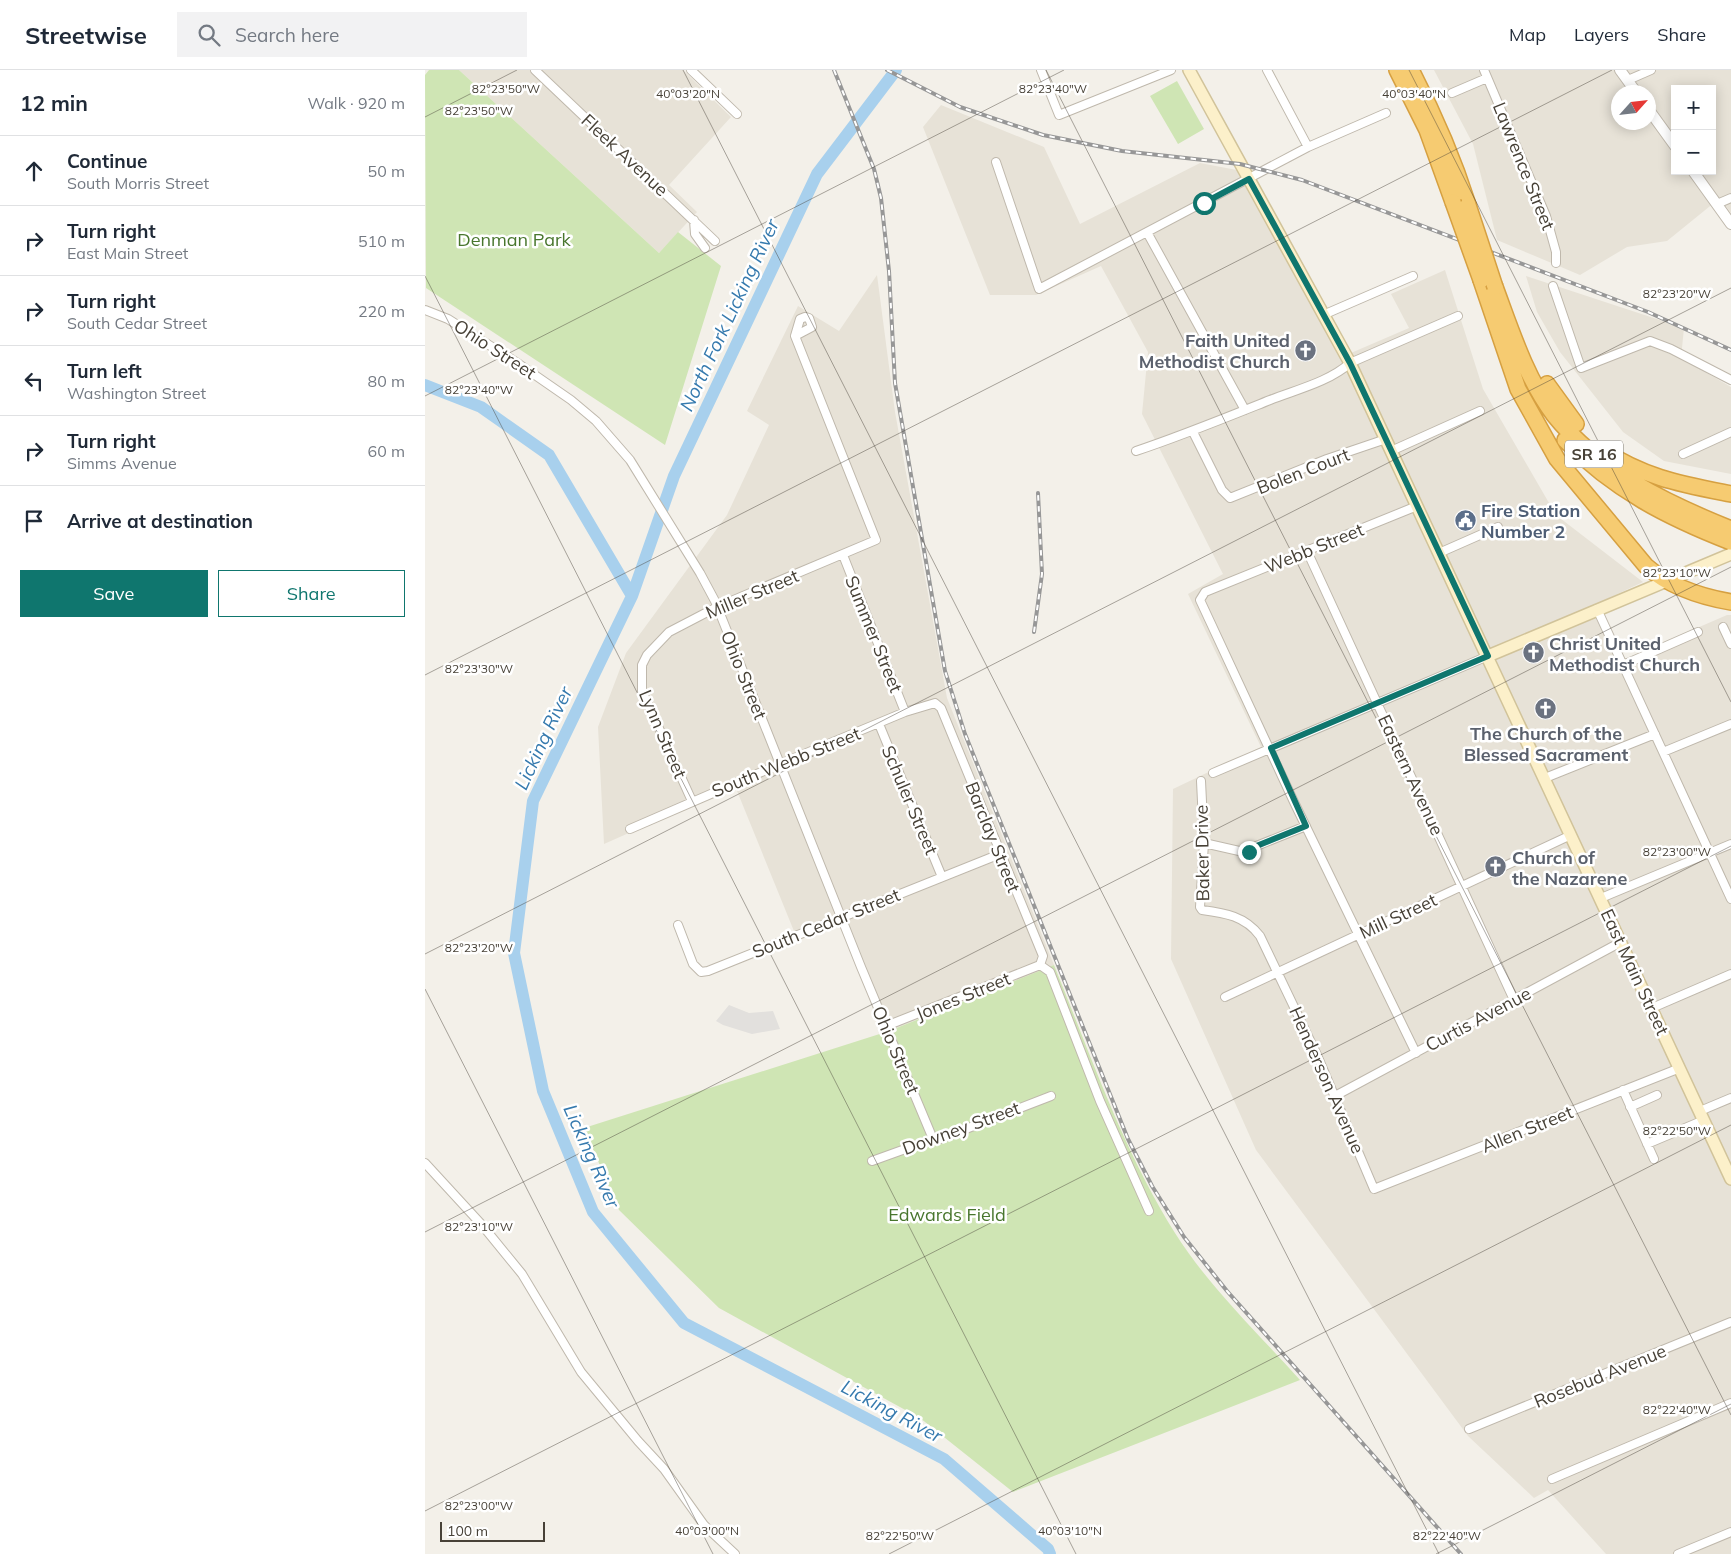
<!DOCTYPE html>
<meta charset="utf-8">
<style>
body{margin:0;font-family:Mulish,sans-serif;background:#f2f2f3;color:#1f2937}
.controls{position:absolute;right:15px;top:15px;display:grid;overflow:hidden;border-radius:0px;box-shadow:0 2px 12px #0003}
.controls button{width:45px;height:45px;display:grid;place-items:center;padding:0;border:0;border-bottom:1px solid #e0e1e3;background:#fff;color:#1f2937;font:25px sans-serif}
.compass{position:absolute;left:1186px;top:15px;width:45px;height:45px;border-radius:50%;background:#fff;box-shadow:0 2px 12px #0003;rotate:63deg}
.scale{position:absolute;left:15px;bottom:12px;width:105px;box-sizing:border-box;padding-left:5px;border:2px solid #474137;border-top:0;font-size:14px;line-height:18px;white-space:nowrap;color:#474137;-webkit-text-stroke:4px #fff;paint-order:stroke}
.stop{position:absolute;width:15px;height:15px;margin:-11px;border:4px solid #0f766e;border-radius:50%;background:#fff}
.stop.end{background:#0f766e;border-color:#fff;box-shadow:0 1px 5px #0008}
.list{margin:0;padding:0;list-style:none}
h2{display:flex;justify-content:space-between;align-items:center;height:65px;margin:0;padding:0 20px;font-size:21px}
h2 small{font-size:16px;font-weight:400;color:#747a83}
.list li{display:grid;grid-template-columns:32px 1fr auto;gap:15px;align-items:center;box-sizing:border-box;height:70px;padding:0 20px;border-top:1px solid #e0e1e3}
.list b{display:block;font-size:19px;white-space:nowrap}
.list p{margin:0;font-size:16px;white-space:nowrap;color:#747a83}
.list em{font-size:16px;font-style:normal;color:#747a83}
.actions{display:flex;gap:10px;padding:15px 20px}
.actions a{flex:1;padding:11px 0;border:1px solid #0f766e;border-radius:0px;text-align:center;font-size:18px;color:#0f766e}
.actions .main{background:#0f766e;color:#fff}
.icon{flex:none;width:28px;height:28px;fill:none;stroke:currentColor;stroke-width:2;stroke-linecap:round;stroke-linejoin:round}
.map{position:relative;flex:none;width:1306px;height:1484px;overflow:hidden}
header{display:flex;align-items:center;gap:30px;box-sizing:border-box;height:70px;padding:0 25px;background:#fff;border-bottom:1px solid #e0e1e3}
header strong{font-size:24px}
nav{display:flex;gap:28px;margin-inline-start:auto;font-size:18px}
.search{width:350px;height:45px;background:#f2f2f3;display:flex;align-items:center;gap:12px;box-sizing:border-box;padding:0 18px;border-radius:0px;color:#747a83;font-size:19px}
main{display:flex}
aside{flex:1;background:#fff}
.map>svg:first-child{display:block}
.residential{fill:#e7e2d7;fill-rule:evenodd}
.green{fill:#cfe5b4}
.parking{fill:#e2e0dd}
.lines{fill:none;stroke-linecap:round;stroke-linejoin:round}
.river{stroke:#a8d0ed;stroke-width:12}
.minor-casing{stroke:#bfb8ac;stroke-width:10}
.tertiary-casing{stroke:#bfb8ac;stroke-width:12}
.secondary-casing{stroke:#d1c39a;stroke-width:14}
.motorway-casing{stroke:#d6a041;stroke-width:18}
.minor{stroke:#fff;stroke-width:8}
.tertiary{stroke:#fff;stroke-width:10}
.secondary{stroke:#fcf0ca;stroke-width:11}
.motorway{stroke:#f6cb71;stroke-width:15}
.rail-casing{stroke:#979797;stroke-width:4}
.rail{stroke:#fff;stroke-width:2;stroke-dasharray:5.5;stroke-linecap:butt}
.motorway-bridge-casing{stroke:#d6a041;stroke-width:18;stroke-linecap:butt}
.motorway-bridge{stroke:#f6cb71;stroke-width:15}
.route{stroke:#0f766e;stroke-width:6}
.ticks{fill:none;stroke:#474137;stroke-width:1;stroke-opacity:0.45}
.labels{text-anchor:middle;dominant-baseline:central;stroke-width:5;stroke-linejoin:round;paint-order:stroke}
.shield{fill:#fff;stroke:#7e7a73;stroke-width:1}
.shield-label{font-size:16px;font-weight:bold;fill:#474137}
.street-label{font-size:18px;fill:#474137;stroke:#fff}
.park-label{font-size:18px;fill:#48762d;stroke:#fff}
.worship-label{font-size:18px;font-weight:bold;fill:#5b616d;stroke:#fff;text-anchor:start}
.service-label{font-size:18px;font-weight:bold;fill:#4e5e75;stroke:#fff;text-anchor:start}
.water-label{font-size:19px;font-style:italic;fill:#367aae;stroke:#fff}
.ticks-label{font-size:12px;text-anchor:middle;fill:#474137;stroke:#fff;stroke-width:5;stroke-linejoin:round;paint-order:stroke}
</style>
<header>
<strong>Streetwise</strong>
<div class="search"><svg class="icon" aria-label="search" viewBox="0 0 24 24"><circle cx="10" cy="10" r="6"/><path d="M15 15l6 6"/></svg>Search here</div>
<nav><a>Map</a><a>Layers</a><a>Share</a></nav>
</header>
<main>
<aside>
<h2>12 min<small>Walk · 920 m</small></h2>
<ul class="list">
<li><svg class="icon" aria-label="ahead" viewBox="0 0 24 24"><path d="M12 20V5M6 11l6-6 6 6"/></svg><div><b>Continue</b><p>South Morris Street</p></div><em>50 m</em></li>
<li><svg class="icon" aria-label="right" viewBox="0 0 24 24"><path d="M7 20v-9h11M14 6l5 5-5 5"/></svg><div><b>Turn right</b><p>East Main Street</p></div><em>510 m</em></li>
<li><svg class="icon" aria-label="right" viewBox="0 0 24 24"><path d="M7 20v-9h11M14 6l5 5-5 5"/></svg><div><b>Turn right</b><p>South Cedar Street</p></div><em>220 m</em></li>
<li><svg class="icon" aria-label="left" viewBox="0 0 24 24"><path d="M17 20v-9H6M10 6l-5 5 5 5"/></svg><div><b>Turn left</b><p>Washington Street</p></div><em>80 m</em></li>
<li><svg class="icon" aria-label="right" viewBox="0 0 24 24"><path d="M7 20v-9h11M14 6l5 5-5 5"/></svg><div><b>Turn right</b><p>Simms Avenue</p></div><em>60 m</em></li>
<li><svg class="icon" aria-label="arrive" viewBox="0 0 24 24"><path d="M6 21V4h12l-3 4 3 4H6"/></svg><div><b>Arrive at destination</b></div></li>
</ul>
<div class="actions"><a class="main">Save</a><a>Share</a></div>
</aside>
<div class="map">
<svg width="1306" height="1484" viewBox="0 0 1306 1484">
<rect width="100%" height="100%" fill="#f3f0e9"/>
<path class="residential" d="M34,0H258L306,47L244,115L272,142L234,183Z
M1009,0H1306V143L1295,128L1242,171L1202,177L1155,205L1072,170L1048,74ZM1250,19H1287V101H1250ZM1194,22H1224V52H1194Z
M516,35L619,77L655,154L775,93L817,101L919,286L984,258L966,224L1020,200L1058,319L1131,445L1218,512L1169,535L1196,591L1302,545H1306V1484H1181L1123,1420L1109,1428L1043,1366L831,1080L746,889L748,719L836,677L763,524L798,504L717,344L723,282L676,196L611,225H565L498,57Z
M452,205L470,342L522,628L629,895L464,961L419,849L373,871L310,716L179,774L173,657L201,583L302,445L344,355L322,341L373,236L414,261Z
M1101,206L1259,258L1256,288L1306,317V404L1239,391L1198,362L1135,282L1112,242Z"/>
<path class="green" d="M4,0H34L234,183L253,162L296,196L240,375L1,218L0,5Z
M752,11L779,59L753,74L725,26Z
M629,895C666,986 698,1080 750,1163C784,1217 833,1263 875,1310L588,1422L495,1348L294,1238L194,1140L159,1058L464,961Z"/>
<path class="parking" d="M304,935L324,943L348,941L355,959L327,964L298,955L291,951Z"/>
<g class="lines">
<path class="river" d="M471,0L392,104L249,406L207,526L108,731L89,883L118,1021L168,1142L259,1253L519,1389L623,1479L625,1484
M0,315L56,337L124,385L207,526"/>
<defs>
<path id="minor" d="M110,0L290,171
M266,0L312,44
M616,0L634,45L746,0
M842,0L883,77
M1059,0L1121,146L1131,182V193
M1203,10L1226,0
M1027,23L1062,8
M571,92L614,219L883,77L961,43
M1292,134L1306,128
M269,150L270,164L280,178
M723,164L820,340
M1128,216L1156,298L1225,271L1246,279L1306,310
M0,240L23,249L94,294L146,330L171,351L205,390L275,503L290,531L436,897L508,1069
M898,245L988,206
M380,247L384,248L387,257L370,266L375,249Z
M768,362L797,420L805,428L902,389L961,369
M711,381C756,366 800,348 845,330C870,320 904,312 925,293L1033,246
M966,381L1055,341
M1258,384L1306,362
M882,481L1089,930
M1014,483L1073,457
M418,485L480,642
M1172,539L1306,829
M1298,557L1306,574
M1198,595L1273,562
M454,654L517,807
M1238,682L1306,654
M788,703L1063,586
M1120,708L1230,664
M776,711L779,773L775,837L777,840C800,843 820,846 835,866L892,985L949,1119L1255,998
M267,731L217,621V595L222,585L244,562L292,537L451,470L370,266
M205,759L355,694L480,642L510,633L516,638L618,886L615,895
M779,773L823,783L829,777L881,756
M1176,828L1306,774
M253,855L268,894L276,902L283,901L575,784
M615,895L625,902L675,1031L724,1141
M800,927L1146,765
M1227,938L1306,904
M461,956L615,895
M991,983L869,732L775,530L780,522L992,436
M1198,1020L1229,1089
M910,1026L1196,872
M1205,1037L1232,1025
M1275,1041L1306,1028
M1222,1074L1279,1050
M447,1091L508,1069H515L626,1026
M0,1093L57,1155L97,1204L156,1302L213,1371L239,1399L279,1455L310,1484
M1044,1359L1306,1252
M1127,1409L1306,1333
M1253,1484L1306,1462"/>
<path id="tertiary" d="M1195,0L1211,22
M1224,40L1250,76
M1268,101L1306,154"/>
<path id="secondary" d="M764,0L925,293L1306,1109
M1063,586L1306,484"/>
<path id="motorway" d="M972,0L1002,60L1028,132
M986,0C1009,44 1028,88 1043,135
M1056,210L1093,319L1132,389L1221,496C1244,516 1277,527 1306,532
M1070,217C1086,260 1101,308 1129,345C1174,401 1241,433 1306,459
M1122,314L1151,354
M1140,370C1189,420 1242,447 1306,472
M1176,379C1220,408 1256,414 1306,424"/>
</defs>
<use href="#minor" class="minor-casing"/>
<use href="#tertiary" class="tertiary-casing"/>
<use href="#secondary" class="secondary-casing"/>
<use href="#motorway" class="motorway-casing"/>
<use href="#minor" class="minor"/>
<use href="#tertiary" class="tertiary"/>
<use href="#secondary" class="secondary"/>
<use href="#motorway" class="motorway"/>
<defs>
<path id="rail" d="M409,0L449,99L456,128L464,201L470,313L520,601L540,664L703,1069L727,1116L759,1167L802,1221L1036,1484
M462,0L535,37L618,65L697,81L815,94L877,110L1223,242L1306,280
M609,562L617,504L613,423"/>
</defs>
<use href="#rail" class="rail-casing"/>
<use href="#rail" class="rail"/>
<defs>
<path id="motorway-bridge" d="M1028,132L1056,210
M1043,135L1070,217"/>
</defs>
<use href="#motorway-bridge" class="motorway-bridge-casing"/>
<use href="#motorway-bridge" class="motorway-bridge"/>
</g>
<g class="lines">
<path class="route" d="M779,133L824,109L925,293L1063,586L846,678L881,756L829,777L824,782"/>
</g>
<path class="ticks" d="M258,0L1014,1484M621,0L1306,1345M984,0L1306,632M0,47L92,0M0,206L651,1484M0,326L639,0M0,605L1187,0M0,884L1306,218M0,919L288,1484M0,1162L1306,497M0,1441L1306,776M464,1484L1306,1055M1011,1484L1306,1334"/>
<defs>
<symbol id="church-disc" viewBox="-11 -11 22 22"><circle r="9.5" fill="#6b7280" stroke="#fff"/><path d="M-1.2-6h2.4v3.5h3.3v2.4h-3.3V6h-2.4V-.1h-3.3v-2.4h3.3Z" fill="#fff"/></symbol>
<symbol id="civic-disc" viewBox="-11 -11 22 22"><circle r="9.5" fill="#5c6f8a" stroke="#fff"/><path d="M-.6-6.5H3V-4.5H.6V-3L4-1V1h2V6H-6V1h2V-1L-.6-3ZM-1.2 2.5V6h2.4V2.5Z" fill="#fff"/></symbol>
</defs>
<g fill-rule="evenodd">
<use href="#church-disc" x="868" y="268" width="25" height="25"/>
<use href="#civic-disc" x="1028" y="438" width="25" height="25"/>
<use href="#church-disc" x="1096" y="570" width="25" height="25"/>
<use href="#church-disc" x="1108" y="626" width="25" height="25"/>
<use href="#church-disc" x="1058" y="784" width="25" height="25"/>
</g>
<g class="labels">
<rect class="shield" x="1140" y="370.5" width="58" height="27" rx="4"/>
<g class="shield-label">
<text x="1169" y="384">SR 16</text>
</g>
<g class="street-label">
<text transform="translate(200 85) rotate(43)">Fleek Avenue</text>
<text transform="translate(1099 96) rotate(68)">Lawrence Street</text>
<text transform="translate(70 279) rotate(33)">Ohio Street</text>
<text transform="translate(878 401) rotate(-21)">Bolen Court</text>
<text transform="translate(889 478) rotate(-22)">Webb Street</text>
<text transform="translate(327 524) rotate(-23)">Miller Street</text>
<text transform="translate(449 564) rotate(68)">Summer Street</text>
<text transform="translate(319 605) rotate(68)">Ohio Street</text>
<text transform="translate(238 664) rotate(67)">Lynn Street</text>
<text transform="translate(361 692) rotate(-22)">South Webb Street</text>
<text transform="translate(986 705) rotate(65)">Eastern Avenue</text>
<text transform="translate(485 730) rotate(67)">Schuler Street</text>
<text transform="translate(568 767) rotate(68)">Barclay Street</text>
<text transform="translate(777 783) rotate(-91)">Baker Drive</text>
<text transform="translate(973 846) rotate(-25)">Mill Street</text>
<text transform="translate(401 853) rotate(-22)">South Cedar Street</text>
<text transform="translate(1210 902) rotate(65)">East Main Street</text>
<text transform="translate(538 926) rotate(-22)">Jones Street</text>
<text transform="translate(1053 949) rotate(-28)">Curtis Avenue</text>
<text transform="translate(471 980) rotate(67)">Ohio Street</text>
<text transform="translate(902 1010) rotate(66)">Henderson Avenue</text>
<text transform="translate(536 1058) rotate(-20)">Downey Street</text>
<text transform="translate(1102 1059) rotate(-22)">Allen Street</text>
<text transform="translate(1175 1306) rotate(-22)">Rosebud Avenue</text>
</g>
<g class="park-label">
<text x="89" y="169">Denman Park</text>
<text x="522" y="1144">Edwards Field</text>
</g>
<g class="worship-label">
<text x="865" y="270" text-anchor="end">Faith United<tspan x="865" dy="21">Methodist Church</tspan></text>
<text x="1124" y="573">Christ United<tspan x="1124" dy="21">Methodist Church</tspan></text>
<text x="1121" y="663" text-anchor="middle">The Church of the<tspan x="1121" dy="21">Blessed Sacrament</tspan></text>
<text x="1087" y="787">Church of<tspan x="1087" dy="21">the Nazarene</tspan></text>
</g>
<g class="service-label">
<text x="1056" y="440">Fire Station<tspan x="1056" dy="21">Number 2</tspan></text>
</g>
<g class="water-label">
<text transform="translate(304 245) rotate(-65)">North Fork Licking River</text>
<text transform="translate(118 668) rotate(-65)">Licking River</text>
<text transform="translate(167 1086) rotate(66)">Licking River</text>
<text transform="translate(467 1341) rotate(28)">Licking River</text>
</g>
</g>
<g class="ticks-label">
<text x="81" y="23">82°23'50"W</text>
<text x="628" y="23">82°23'40"W</text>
<text x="263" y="28">40°03'20"N</text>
<text x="989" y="28">40°03'40"N</text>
<text x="54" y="45">82°23'50"W</text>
<text x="1252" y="228">82°23'20"W</text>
<text x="54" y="324">82°23'40"W</text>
<text x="1252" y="507">82°23'10"W</text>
<text x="54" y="603">82°23'30"W</text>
<text x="1252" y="786">82°23'00"W</text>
<text x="54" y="882">82°23'20"W</text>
<text x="1252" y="1065">82°22'50"W</text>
<text x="54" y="1161">82°23'10"W</text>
<text x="1252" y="1344">82°22'40"W</text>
<text x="54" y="1440">82°23'00"W</text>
<text x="282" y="1465">40°03'00"N</text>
<text x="645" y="1465">40°03'10"N</text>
<text x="475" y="1470">82°22'50"W</text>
<text x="1022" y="1470">82°22'40"W</text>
</g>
</svg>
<div class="controls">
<button>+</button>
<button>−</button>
</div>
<svg class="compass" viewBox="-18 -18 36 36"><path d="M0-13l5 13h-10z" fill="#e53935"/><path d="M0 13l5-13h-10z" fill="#747a83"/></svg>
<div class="scale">100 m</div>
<div class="stop" style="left:779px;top:133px"></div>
<div class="stop end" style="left:824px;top:782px"></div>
</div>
</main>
